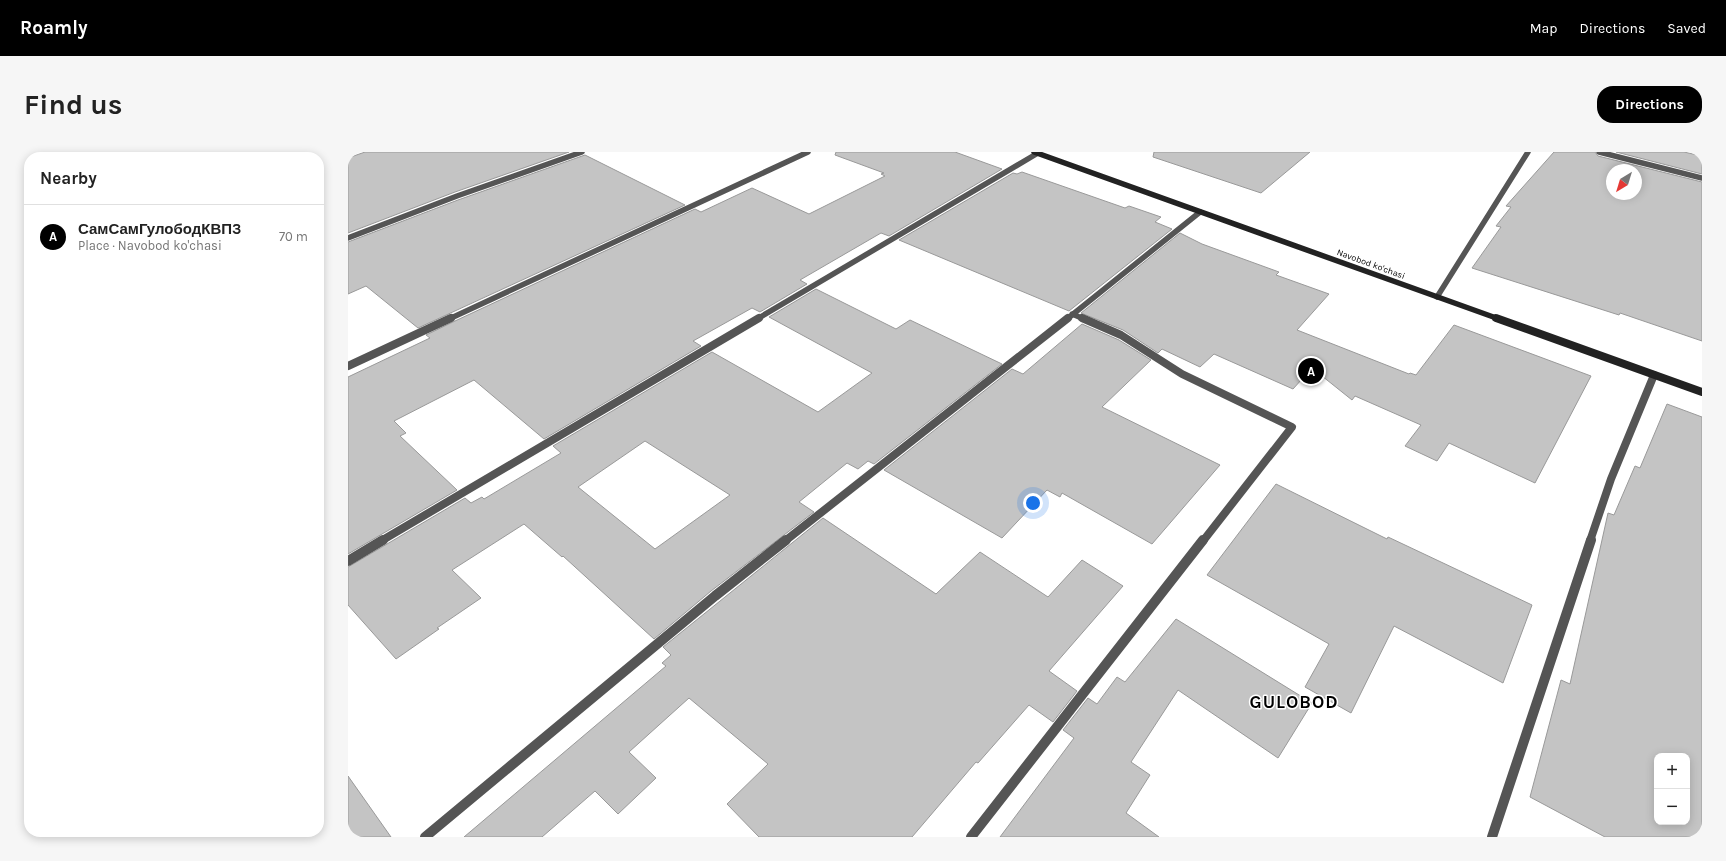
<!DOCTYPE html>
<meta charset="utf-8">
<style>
body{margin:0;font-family:Karla,sans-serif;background:#f6f6f6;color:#222}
.controls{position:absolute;right:12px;bottom:12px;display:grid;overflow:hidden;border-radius:8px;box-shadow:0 2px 10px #0003}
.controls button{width:36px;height:36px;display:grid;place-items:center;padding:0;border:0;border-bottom:1px solid #e0e0e0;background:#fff;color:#222;font:20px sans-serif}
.compass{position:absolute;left:1258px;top:12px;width:36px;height:36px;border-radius:50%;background:#fff;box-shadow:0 2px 10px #0003;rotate:218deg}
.you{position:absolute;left:685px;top:351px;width:14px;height:14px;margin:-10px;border:3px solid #fff;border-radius:50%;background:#1a73e8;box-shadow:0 0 0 6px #1a73e833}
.badge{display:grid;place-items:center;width:26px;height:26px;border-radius:50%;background:#000;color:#fff;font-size:13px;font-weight:700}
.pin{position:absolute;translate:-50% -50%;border:2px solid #fff;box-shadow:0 1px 4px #0006}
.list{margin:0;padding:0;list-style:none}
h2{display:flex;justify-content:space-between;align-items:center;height:52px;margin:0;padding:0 16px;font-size:17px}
h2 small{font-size:13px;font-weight:400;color:#767676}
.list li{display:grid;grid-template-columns:26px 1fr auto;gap:12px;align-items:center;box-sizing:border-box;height:64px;padding:0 16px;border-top:1px solid #e0e0e0}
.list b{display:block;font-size:15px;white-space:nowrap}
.list p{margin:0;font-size:13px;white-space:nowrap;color:#767676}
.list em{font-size:13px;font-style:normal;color:#767676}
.map{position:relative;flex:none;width:1354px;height:685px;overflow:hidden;border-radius:16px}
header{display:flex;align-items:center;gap:24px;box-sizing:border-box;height:56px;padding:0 20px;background:#000;color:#fff}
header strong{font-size:19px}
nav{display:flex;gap:22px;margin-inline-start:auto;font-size:14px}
.intro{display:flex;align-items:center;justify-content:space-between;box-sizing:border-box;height:96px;padding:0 24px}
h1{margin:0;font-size:28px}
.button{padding:10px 18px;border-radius:16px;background:#000;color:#fff;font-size:14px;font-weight:700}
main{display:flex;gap:24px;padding:0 24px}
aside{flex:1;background:#fff;border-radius:16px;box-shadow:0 2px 10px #0003}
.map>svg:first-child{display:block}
.building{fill:#c4c4c4;stroke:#999;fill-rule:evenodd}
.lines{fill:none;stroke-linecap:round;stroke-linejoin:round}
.lane-far2{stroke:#555;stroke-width:5.5}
.lane-far1{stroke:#555;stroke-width:8}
.lane{stroke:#555;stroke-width:10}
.street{stroke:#555;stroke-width:5.5}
.secondary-far1{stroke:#222;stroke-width:5.5}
.secondary{stroke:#222;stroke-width:8}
.labels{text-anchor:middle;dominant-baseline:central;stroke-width:3;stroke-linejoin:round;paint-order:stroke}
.far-street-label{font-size:9px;fill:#000;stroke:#fff}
.near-district-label{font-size:18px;font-weight:bold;letter-spacing:1px;fill:#000;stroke:#fff}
</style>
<header>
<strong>Roamly</strong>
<nav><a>Map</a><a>Directions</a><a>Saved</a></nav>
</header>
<div class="intro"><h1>Find us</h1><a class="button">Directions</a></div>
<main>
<aside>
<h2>Nearby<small></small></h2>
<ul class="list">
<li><span class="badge">A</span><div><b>СамСамГулободКВП3</b><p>Place · Navobod ko'chasi</p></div><em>70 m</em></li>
</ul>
</aside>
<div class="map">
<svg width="1354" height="685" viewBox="0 0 1354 685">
<rect width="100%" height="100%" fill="#fff"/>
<path class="building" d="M17,0H221L107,40L0,81V6Z
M488,0H607L654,17L541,84L533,81L452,128L459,132L412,160L404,156L345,189L353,194L196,287L126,228L46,269L58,281L52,284L109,338L0,402V225L82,186L78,183L107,169L347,57L353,60L404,36L461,62L537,24L533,22L536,21L487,3Z
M806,0H962L913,41L805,5Z
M1206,0H1247L1250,4L1354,30V189L1272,161L1271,163L1124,116L1153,75L1148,74L1163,55L1158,54ZM1264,18H1288V42H1264Z
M1268,0H1336L1354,4V22Z
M237,3L337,53L70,176L18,134L0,142V90L110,48Z
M674,20L777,56L781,54L813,65L807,70L824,77L721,159L551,88L665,21L669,22Z
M832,81L854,92L931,120L928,123L981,142L949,178L1061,222L1062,221L1068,223L1106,173L1243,224L1187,331L1101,291L1089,309L1057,294L1073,273L1007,244L1004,248L964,216L945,237L866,202L852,215L814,197L810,201L775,178L733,161Z
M468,137L548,177L562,168L654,212L526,312L520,309L510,317L499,311L451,350L466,360L363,439L306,487L215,404L214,405L176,372L104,418L133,446L89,476L91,477L48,507L0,453V415L117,346L123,351L134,345L136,347L213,301L205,294L364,200L470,260L524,221L421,165ZM297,289L382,343L307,397L230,335Z
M734,172L771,188L803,208L754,255L872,313L804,392L714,341L712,345L699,338L654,386L536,318L664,217L675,222Z
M1319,252L1354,265V685H1257L1182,645L1213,528L1222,532L1260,361L1266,363L1287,314L1292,316ZM1309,604H1339V670H1309Z
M928,332L1039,387L1040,385L1184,453L1155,531L1046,474L1003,561L957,535L981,492L859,423Z
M475,366L588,442L632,400L700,445L734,408L775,434L701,519L729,539L705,570L681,553L630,611L628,610L564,685H411L379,652L420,612L341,546L281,600L308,626L270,662L247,639L194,685H116L318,514L314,511L323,503L315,495Z
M828,467L964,551L930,606L830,538L783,610L802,623L778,661L811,685H652L726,586L715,578L740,546L749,552L769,525L777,530Z
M0,624L43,685H0Z"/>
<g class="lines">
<path class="lane-far2" d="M0,86L109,44L234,0
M724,162L736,167
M101,167L460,0
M409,167L690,1
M719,167L852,60"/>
<path class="lane-far1" d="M734,166L773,183L834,222L944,275L855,389
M0,214L103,166
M33,389L411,166
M437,389L720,166
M1242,389L1263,327L1306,223"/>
<path class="lane" d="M0,409L35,388
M77,685L367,444L438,388
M623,685L855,388
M1144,685L1243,388"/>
<path class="street" d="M1251,0L1354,26
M1089,145L1180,0"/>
<path class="secondary-far1" d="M686,0L1151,167"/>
<path class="secondary" d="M1148,166L1354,240"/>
</g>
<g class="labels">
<g class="far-street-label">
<text transform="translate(1023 112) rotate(20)">Navobod ko'chasi</text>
</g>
<g class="near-district-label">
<text x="946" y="550">GULOBOD</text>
</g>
</g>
</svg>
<div class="controls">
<button>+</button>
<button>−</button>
</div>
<svg class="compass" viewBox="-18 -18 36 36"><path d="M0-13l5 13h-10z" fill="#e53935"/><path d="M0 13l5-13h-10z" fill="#767676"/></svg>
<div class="you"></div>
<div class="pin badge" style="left:963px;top:219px">A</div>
</div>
</main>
